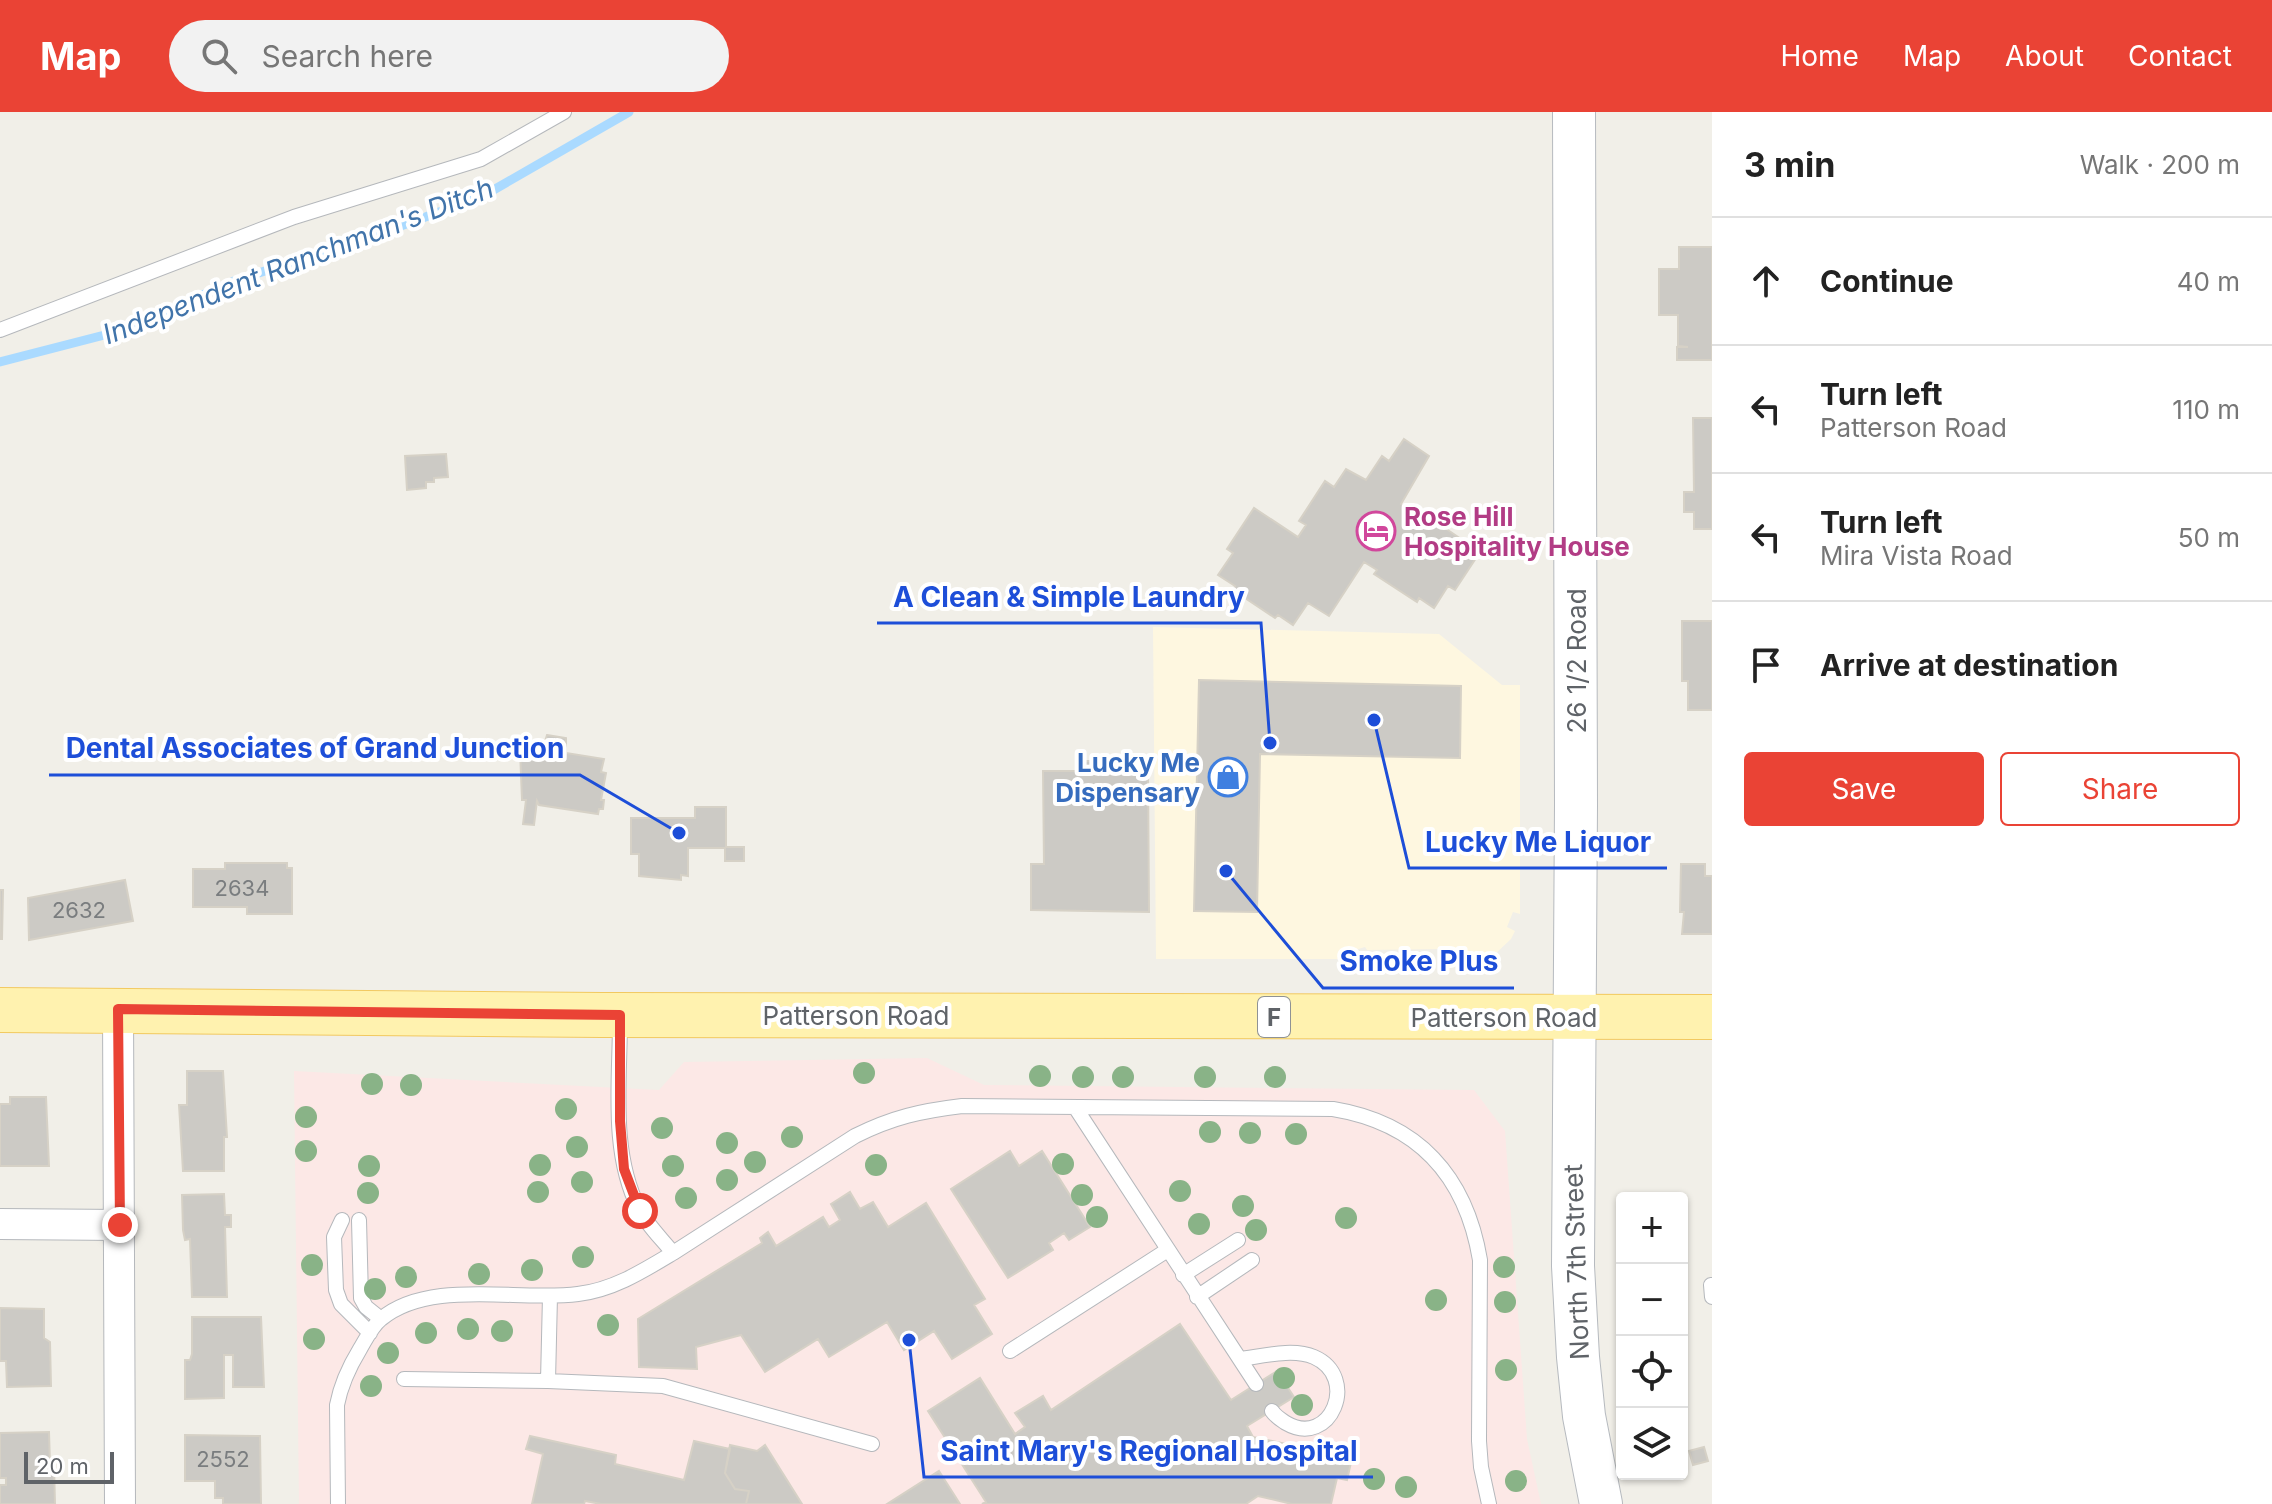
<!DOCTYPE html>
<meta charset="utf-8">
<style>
body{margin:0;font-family:Inter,sans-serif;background:#f2f2f2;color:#222}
.controls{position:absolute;right:24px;bottom:24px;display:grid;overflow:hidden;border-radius:8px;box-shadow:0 2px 6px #0004}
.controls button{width:72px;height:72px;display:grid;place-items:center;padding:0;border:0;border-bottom:2px solid #e0e0e0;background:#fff;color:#222;font:40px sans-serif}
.scale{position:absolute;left:24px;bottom:20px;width:90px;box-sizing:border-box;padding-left:8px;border:4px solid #5f6368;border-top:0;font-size:22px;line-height:28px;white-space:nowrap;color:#5f6368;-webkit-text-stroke:6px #fff;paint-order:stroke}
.stop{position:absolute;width:24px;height:24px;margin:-18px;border:6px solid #ea4335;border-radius:50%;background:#fff}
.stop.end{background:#ea4335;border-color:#fff;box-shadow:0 2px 8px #0008}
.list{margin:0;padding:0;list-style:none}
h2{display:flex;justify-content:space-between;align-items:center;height:104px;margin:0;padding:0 32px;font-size:34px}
h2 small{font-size:26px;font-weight:400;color:#767676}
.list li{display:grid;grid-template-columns:52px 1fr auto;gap:24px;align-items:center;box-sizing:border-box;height:128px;padding:0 32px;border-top:2px solid #e0e0e0}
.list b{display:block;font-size:30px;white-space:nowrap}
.list p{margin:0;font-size:26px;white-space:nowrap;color:#767676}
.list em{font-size:26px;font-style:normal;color:#767676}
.actions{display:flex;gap:16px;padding:24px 32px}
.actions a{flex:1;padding:18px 0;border:2px solid #ea4335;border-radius:8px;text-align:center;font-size:28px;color:#ea4335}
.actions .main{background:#ea4335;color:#fff}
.icon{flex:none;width:44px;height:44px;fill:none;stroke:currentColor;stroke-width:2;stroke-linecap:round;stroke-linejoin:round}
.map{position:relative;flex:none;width:1712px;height:1392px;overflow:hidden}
header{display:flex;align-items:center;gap:48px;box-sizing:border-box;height:112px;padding:0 40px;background:#ea4335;color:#fff}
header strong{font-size:38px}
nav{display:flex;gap:44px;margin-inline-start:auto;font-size:28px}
.search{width:560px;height:72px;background:#f2f2f2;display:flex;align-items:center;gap:20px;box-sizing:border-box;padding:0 28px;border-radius:44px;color:#767676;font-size:30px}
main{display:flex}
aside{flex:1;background:#fff}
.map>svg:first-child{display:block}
.commercial{fill:#fef7e0}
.medical{fill:#fce8e6}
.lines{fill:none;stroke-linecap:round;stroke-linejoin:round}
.stream{stroke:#aadaff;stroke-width:9}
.building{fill:#cccac5;stroke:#d6d1c6;stroke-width:2}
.lane-casing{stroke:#b5b8bc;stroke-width:16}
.street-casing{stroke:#b5b8bc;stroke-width:32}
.secondary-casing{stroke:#b6babf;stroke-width:44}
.primary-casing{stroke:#f2c960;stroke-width:46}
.lane{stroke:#fff;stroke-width:14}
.street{stroke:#fff;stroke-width:30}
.secondary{stroke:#fff;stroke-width:42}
.primary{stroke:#fff2af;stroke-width:44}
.tree{fill:#89b387}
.route{stroke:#ea4335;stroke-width:10}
.labels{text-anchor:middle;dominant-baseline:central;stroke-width:8;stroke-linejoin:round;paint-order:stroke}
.number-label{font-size:22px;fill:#7a7d7f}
.shield{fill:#fff;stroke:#8f9295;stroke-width:2}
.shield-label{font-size:24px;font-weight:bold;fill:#5f6368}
.hotel-label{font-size:26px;font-weight:bold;fill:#b23c85;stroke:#fff;text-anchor:start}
.street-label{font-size:26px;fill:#5f6368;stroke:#fff}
.shop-label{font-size:26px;font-weight:bold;fill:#366cbe;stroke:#fff;text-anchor:end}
.water-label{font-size:28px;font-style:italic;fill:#4174aa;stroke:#fff}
.leader{fill:none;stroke:#1d4ed8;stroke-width:3}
.callout-dot{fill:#1d4ed8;stroke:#fff;stroke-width:3}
.callout-label{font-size:28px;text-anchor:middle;font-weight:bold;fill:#1d4ed8;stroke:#fff;stroke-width:8;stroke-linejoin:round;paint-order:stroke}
</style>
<header>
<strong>Map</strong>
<div class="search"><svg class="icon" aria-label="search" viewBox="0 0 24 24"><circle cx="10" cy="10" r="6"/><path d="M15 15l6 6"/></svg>Search here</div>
<nav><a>Home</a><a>Map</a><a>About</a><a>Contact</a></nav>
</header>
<main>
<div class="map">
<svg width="1712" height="1392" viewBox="0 0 1712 1392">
<rect width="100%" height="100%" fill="#f1efe8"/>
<path class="commercial" d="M1153,515L1439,522L1502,573H1520V802L1513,800L1507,815L1515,819L1511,827L1493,844L1482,847L1471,846L1460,840L1444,837L1367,838L1365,835L1345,841V847H1156Z"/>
<path class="medical" d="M927,946L984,973L1474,978L1505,1019L1527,1327L1541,1392H299L294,959L659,978L684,950Z"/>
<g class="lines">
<path class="stream" d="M0,250L120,219L234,169L376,123L483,84L629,0"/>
</g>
<path class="building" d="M1679,135H1712V248H1677V235H1688L1678,234V203H1659V157H1679Z
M1693,306H1712V417H1694V400H1684V380H1694Z
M1404,327L1429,344L1401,392L1420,405L1423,401L1464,429L1462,433L1478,443L1455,478L1448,474L1434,496L1419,486L1417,490L1374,462L1377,458L1364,450L1329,504L1308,491L1293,513L1278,503L1275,506L1233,478L1235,474L1218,463L1233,441L1227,437L1254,396L1298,425L1306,413L1299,409L1325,369L1334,375L1346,357L1366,368L1382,344L1389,349Z
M446,342L448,365L434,366V370H426V376L407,378L405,344Z
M1682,509H1712V598H1688V569H1682Z
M1199,568L1461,574L1460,646L1260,642L1257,800L1194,799Z
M547,623L566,626V641L604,647L601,660L606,661L601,688H604L603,697H599L598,702L539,693L537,689L534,713L523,712L526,688H522L520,638L542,639Z
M1081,649H1118V659H1148L1149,800L1031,798V752H1044L1043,659H1081Z
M695,695H726V735H744V749H725V736H688V764L681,763V768L639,764V742H631V706H695Z
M225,751H287V756H292V802H247V795H193V757H225Z
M1681,752H1705V764H1712V822H1682L1684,800H1680Z
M125,768L133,809L29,828L28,786Z
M0,778H3L2,827H0Z
M187,959H223L227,1025H224V1059H183L179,993H187Z
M10,985H46L49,1054H0V992H10Z
M1010,1039L1019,1054L1042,1039L1090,1115L1069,1128L1064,1121L1049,1131L1053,1138L1008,1166L951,1077Z
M850,1080L860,1097L873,1090L888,1115L926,1091L985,1187L974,1193L992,1222L952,1247L934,1219L904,1238L887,1210L829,1245L818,1227L765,1260L741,1223L696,1235L697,1257L639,1255L638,1207L762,1131L760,1126L768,1120L776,1134L823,1105L829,1115L840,1108L831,1092Z
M224,1082L225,1103H231V1115H225L227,1185H192L190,1127L185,1128L183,1118L182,1083Z
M0,1196L44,1197V1226L50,1230L51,1274L7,1275L6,1249H0Z
M192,1205H261L264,1275H233V1243H224V1286L185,1287V1248H190L192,1242Z
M1180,1212L1231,1288L1277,1259L1294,1285L1247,1314L1253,1325L1352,1346L1347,1368L1337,1366L1331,1392H1292L1258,1384L1246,1392H982L986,1390L928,1299L980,1266L1015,1322L1025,1315L1015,1301L1043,1284L1051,1298Z
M49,1320L50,1353H54L55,1392H0V1373H6V1366H0V1321Z
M185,1323L260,1324L261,1392H223V1386H215V1369H185Z
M530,1324L616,1343L615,1352L684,1368L694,1329L730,1337L725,1361L735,1377L749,1379L746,1392H601L585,1389L584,1392H532L543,1342L526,1337Z
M730,1333L757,1339L765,1333L802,1392H746L749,1379L735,1377L725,1361Z
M1704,1335L1708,1349L1693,1353L1689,1339Z
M939,1359L960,1392H887Z"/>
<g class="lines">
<defs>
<path id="lane" d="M0,218L294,105L481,47L564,0
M620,908C620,969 610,1040 639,1097C647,1113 662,1127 673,1141
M1075,995L1256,1272
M342,1108L334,1125L336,1178L341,1192L370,1221
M359,1108L361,1186L366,1195L381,1207
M1183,1163L1238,1128
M1711,1173L1712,1185
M1197,1185L1252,1148
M1010,1239L1166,1139
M1240,1247C1263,1244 1293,1236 1314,1245C1360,1265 1331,1337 1286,1311C1280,1307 1276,1305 1272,1299
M404,1267L548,1269L663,1274L872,1332
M548,1269L550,1184
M338,1392L337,1293C341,1272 349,1255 360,1237C366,1227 372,1214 381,1207C430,1166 519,1190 578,1182C613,1178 643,1159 673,1141L855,1024C893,1005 921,999 962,994L1333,997C1418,1011 1466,1064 1480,1148L1479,1329L1481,1355L1489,1392"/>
<path id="street" d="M118,897L120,1392
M0,1112L120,1113"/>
<path id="secondary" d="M1574,0L1576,693L1573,1154L1578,1245L1584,1304L1601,1392"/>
<path id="primary" d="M0,898L603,903L1712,905"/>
</defs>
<use href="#lane" class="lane-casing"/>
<use href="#street" class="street-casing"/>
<use href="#secondary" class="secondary-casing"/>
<use href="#primary" class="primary-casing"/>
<use href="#lane" class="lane"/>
<use href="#street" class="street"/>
<use href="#secondary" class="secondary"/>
<use href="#primary" class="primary"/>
</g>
<g class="tree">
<circle cx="864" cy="961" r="11"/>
<circle cx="1040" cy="964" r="11"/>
<circle cx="1083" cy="965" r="11"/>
<circle cx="1123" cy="965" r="11"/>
<circle cx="1205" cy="965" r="11"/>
<circle cx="1275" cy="965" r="11"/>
<circle cx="372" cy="972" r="11"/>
<circle cx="411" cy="973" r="11"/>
<circle cx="566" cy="997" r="11"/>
<circle cx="306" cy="1005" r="11"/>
<circle cx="662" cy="1016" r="11"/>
<circle cx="1210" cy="1020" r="11"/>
<circle cx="1250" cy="1021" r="11"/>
<circle cx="1296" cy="1022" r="11"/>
<circle cx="792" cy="1025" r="11"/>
<circle cx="727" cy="1031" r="11"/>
<circle cx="577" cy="1035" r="11"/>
<circle cx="306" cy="1039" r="11"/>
<circle cx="755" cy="1050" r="11"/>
<circle cx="1063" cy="1052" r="11"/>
<circle cx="540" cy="1053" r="11"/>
<circle cx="876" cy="1053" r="11"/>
<circle cx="369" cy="1054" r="11"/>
<circle cx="673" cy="1054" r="11"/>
<circle cx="727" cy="1068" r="11"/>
<circle cx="582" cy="1070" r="11"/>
<circle cx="1180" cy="1079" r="11"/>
<circle cx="538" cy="1080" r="11"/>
<circle cx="368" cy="1081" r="11"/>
<circle cx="1082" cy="1083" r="11"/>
<circle cx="686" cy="1086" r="11"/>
<circle cx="1243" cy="1094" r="11"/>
<circle cx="1097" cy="1105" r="11"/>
<circle cx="1346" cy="1106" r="11"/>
<circle cx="1199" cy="1112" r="11"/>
<circle cx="1256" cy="1118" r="11"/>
<circle cx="583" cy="1145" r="11"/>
<circle cx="312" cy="1153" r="11"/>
<circle cx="1504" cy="1155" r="11"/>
<circle cx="532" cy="1158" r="11"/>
<circle cx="479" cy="1162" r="11"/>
<circle cx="406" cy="1165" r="11"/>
<circle cx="375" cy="1177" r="11"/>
<circle cx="1436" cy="1188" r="11"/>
<circle cx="1505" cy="1190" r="11"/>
<circle cx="608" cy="1213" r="11"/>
<circle cx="468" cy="1217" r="11"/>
<circle cx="502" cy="1219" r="11"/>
<circle cx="426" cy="1221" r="11"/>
<circle cx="314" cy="1227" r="11"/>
<circle cx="388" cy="1241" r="11"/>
<circle cx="1506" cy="1258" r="11"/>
<circle cx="1284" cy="1266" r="11"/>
<circle cx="371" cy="1274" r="11"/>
<circle cx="1302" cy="1293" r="11"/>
<circle cx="1374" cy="1367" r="11"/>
<circle cx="1516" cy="1369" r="11"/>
<circle cx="1406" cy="1375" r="11"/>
</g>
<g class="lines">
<path class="route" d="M120,1113L118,897L620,903V1009L624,1057L640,1099"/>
</g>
<defs>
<symbol id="hotel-ring" viewBox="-11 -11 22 22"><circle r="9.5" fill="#fff" stroke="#d1479c" stroke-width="1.5"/><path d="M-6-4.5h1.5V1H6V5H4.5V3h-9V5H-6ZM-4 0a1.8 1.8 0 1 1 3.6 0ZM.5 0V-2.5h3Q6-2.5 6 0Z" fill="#d1479c"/></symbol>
<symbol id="shop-ring" viewBox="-11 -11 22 22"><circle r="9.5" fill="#fff" stroke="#3f7fe0" stroke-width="1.5"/><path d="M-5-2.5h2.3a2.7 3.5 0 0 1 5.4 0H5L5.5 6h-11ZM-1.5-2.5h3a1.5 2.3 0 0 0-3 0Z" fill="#3f7fe0"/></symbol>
</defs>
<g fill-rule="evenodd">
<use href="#hotel-ring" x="1354" y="397" width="44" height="44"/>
<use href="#shop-ring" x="1206" y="643" width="44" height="44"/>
</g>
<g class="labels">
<g class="number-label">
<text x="242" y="776">2634</text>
<text x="79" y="798">2632</text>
<text x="223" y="1347">2552</text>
</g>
<rect class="shield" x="1258" y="885" width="32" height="40" rx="6"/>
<g class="shield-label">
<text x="1274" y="905">F</text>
</g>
<g class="hotel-label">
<text x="1404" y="404">Rose Hill<tspan x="1404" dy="30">Hospitality House</tspan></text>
</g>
<g class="street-label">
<text transform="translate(1576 549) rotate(-90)">26 1/2 Road</text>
<text x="856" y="903">Patterson Road</text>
<text x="1504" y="905">Patterson Road</text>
<text transform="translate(1576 1150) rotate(-92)">North 7th Street</text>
</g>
<g class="shop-label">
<text x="1200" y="650">Lucky Me<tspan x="1200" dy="30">Dispensary</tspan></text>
</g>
<g class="water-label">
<text transform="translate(298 149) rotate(-21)">Independent Ranchman's Ditch</text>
</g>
</g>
<path class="leader" d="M1270 631L1261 511H877M679 721L580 663H49M1374 608L1409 756H1667M1226 759L1323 876H1514M909 1228L924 1365H1373"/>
<g class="callout-dot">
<circle cx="1270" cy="631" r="8"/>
<circle cx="679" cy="721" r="8"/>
<circle cx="1374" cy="608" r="8"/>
<circle cx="1226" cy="759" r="8"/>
<circle cx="909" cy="1228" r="8"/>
</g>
<g class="callout-label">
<text x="1069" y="495">A Clean &amp; Simple Laundry</text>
<text x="315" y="646">Dental Associates of Grand Junction</text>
<text x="1538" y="740">Lucky Me Liquor</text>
<text x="1419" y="859">Smoke Plus</text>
<text x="1149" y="1349">Saint Mary's Regional Hospital</text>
</g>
</svg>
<div class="controls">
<button>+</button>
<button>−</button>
<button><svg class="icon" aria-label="locate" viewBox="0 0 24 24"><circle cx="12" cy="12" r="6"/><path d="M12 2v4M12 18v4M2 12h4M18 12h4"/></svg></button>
<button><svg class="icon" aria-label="layers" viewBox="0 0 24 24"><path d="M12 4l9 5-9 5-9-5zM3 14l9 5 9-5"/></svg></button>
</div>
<div class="scale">20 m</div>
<div class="stop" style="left:640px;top:1099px"></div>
<div class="stop end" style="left:120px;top:1113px"></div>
</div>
<aside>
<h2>3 min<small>Walk · 200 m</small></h2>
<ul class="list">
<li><svg class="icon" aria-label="ahead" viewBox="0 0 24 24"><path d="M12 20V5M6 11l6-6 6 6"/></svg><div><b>Continue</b></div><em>40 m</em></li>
<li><svg class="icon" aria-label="left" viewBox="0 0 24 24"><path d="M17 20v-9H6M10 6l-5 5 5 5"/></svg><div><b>Turn left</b><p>Patterson Road</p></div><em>110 m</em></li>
<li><svg class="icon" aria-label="left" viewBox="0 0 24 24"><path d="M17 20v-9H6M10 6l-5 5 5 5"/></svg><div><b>Turn left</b><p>Mira Vista Road</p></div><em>50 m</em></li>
<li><svg class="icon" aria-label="arrive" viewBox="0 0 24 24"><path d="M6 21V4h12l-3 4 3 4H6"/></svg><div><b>Arrive at destination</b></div></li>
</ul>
<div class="actions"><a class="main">Save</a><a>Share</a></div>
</aside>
</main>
